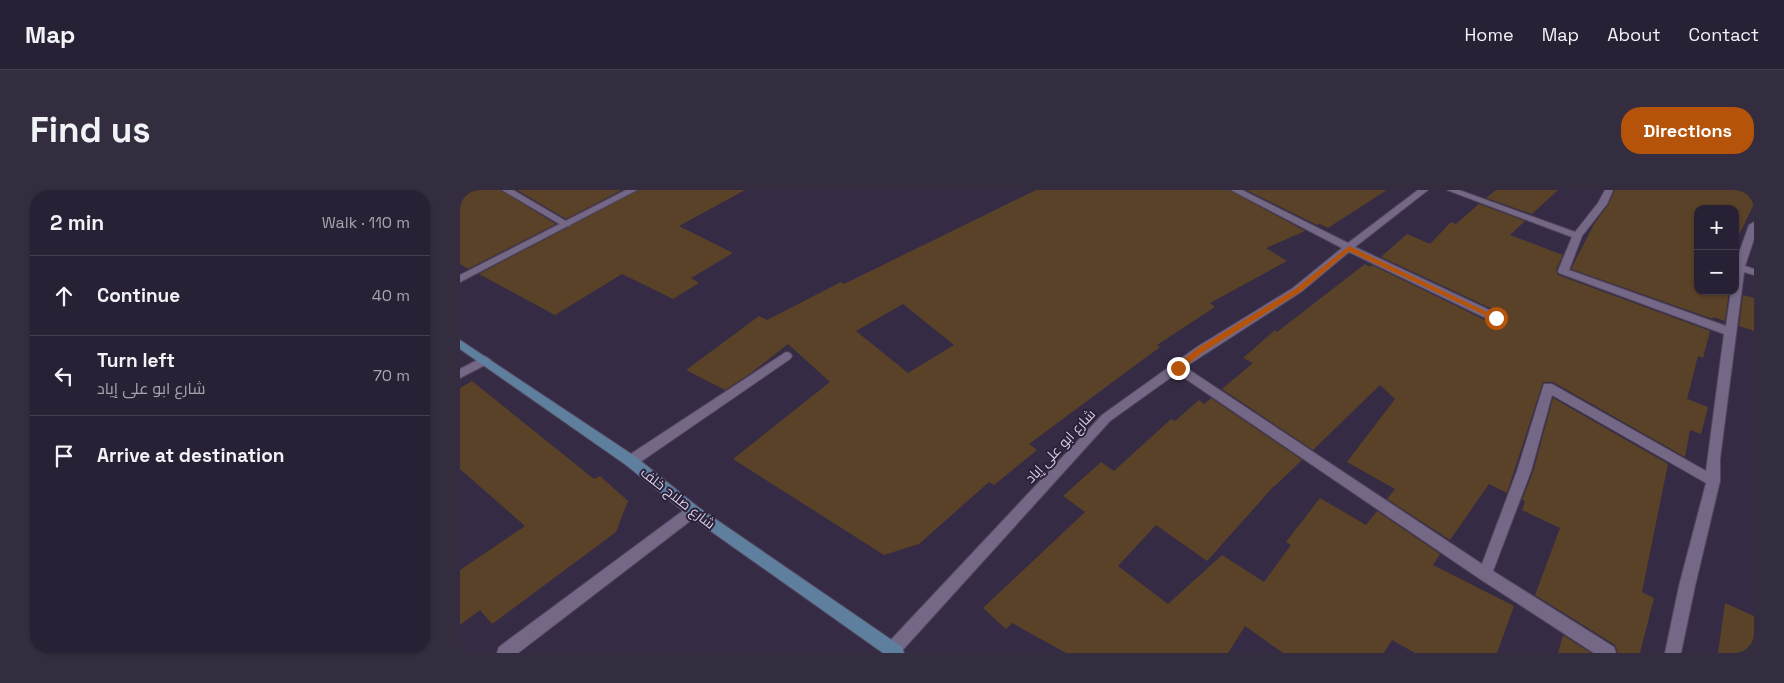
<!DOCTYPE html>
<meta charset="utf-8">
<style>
body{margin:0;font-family:"Space Grotesk",Cairo,sans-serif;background:#342d40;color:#f1f3f6}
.controls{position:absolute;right:15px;top:15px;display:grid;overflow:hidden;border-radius:10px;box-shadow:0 1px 4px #0004}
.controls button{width:45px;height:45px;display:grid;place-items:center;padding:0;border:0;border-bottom:1px solid #443e4f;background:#282034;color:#f1f3f6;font:25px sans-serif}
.stop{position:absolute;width:15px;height:15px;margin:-11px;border:4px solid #b45309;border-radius:50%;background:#fff}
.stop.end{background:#b45309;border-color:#fff;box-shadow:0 1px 5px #0008}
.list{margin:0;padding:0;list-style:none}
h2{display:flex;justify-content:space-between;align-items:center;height:65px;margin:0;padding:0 20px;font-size:21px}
h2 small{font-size:16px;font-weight:400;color:#a5a3ac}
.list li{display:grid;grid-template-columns:32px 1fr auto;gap:15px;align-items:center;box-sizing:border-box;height:80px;padding:0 20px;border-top:1px solid #443e4f}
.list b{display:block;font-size:19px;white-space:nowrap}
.list p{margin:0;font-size:16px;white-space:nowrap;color:#a5a3ac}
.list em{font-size:16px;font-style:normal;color:#a5a3ac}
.icon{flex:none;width:28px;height:28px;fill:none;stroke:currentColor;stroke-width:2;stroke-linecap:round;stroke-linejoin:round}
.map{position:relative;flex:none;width:1294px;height:463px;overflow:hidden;border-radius:20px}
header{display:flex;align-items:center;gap:30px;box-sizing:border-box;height:70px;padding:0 25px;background:#282034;border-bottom:1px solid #443e4f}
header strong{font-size:24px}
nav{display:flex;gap:28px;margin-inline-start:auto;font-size:18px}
.intro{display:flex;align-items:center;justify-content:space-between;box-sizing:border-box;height:120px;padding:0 30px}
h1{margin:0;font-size:35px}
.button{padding:12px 22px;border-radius:20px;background:#b45309;color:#fff;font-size:18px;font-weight:700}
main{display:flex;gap:30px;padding:0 30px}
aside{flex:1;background:#282034;border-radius:20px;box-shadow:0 1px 4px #0004}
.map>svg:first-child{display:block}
.building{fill:#594227;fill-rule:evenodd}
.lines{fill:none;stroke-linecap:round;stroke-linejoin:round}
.lane-casing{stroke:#52475e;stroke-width:2}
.street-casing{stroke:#52475e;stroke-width:2}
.secondary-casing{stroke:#52475e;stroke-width:2}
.lane{fill:#746886;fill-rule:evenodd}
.street{fill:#746886;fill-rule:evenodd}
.secondary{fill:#5e7f9e;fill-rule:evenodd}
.route{fill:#b45309}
.labels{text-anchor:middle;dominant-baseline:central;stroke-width:4;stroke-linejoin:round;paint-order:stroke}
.street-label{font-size:14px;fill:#d8d1e2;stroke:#2c213a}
</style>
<header>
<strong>Map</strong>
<nav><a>Home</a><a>Map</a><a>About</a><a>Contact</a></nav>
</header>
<div class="intro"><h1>Find us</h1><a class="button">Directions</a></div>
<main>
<aside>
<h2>2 min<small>Walk · 110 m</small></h2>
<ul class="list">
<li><svg class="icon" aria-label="ahead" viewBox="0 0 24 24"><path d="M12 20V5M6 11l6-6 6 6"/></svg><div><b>Continue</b></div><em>40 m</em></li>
<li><svg class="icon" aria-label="left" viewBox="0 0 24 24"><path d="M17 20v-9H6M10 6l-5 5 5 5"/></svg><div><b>Turn left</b><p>شارع ابو على إياد</p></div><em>70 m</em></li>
<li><svg class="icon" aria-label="arrive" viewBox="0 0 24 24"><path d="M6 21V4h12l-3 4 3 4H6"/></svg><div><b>Arrive at destination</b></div></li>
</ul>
</aside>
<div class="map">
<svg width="1294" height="463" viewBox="0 0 1294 463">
<rect width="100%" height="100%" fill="#362b45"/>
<path class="building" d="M0,0H40L96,34L8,79L0,74Z
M57,0H162L106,29Z
M179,0H285L219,36L273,63L231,88L239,93L213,109L162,84L95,125L19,84Z
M576,0H769L845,41L806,58L827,71L750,113L755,117L697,155L700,157L569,254L577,260L534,295L529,292L459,354L424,365L273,269L370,192L328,154L291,183L265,200L226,180L299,126L307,130L381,92L384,94ZM443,114L494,155L448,183L396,141Z
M786,0H927L868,38L860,34L857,35Z
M1036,0H1098L1072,24L1026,8Z
M1155,0H1281L1288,2L1294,8V14L1277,49L1275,48V19H1238V101H1269L1265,131L1253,127V129L1111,79L1134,34L1148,15Z
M1019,14L1065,31L1050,45L1103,65L1096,80L1098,85L1250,141L1243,168L1238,166L1227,209L1248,217L1241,244L1230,240L1225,267L1093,192H1083L1047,303L1029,294L990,350L927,309L935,299L887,272L935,209L920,195L853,260L762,199L793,173L783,168L815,140L817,142L905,74L910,77L912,75L1031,133H1041L1043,127L1041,123L921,67L947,44L970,54L991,32L996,34Z
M1283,105L1294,108V141L1279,136Z
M12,191L134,289L140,286L168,311L156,342L32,434L20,420L0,435V380L65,336L0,279V198Z
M751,208L842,270L815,296H814L747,371L696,335L658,376L708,414L762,365L804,392L831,355L826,352L860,308L906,335L917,321L980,364L973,375L1054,416L1037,463H955L932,450L924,463H823L785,436L768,463H606L552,433L546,439L523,418L625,322L603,306L641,272L654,281L711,229L715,231L739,210L744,214Z
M1093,208L1208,274L1182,402L1194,408L1180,463H1158L1155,455L1075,405L1100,338L1062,320L1065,311L1062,310L1073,282Z
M1265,413L1294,426V463H1258Z
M1103,445L1131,463H1098Z"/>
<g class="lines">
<defs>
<path id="lane" d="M166,0H177L0,92V85Z
M326,162L330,163L332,166L330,169L176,275L171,276L166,275L164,271L166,267Z"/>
<path id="street" d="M42,0H53L111,34L109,36H103Z
M771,0H782L888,53L958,0H968L895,57L1040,125L1041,128L1040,131H1032L889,62L841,102L725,177L1022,374L1057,281L1084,194H1092L1246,281L1264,144L1099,83L1098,81L1112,47L987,0H999L1115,42L1138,13L1145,0H1153L1147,14L1122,46L1109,80L1266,136L1271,101H1275V74L1289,35L1294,32V49L1285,76L1294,79V85L1284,82L1260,269V291L1235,396L1221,463H1205L1219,396L1246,293L1092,205L1071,281L1033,381L1154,457L1156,463H1134L1020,389L717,183L650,231L440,463H425L424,460L426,455L642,225L737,157L833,98L882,58Z
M1288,0H1294V4Z
M25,166L31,170L29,173L0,188V179Z
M233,315L238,317L240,321L238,325L58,463H37L39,457L228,317Z"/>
<path id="secondary" d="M0,150L176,267L238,317L442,457L444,463H423L228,325L166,275L0,159Z"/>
</defs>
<use href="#lane" class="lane-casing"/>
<use href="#street" class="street-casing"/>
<use href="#secondary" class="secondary-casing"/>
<use href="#lane" class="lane"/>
<use href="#street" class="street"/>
<use href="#secondary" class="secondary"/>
</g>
<path class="route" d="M889,56L1040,128L1033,129L889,61L840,102L743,162L721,180H715V176L738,158L835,99Z"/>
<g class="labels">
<g class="street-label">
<text transform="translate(600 256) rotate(-47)">شارع ابو على إياد</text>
<text transform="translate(218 308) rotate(38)">شارع صلاح خلف</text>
</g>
</g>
</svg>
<div class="controls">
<button>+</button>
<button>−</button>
</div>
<div class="stop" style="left:1036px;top:128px"></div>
<div class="stop end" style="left:718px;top:178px"></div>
</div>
</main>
